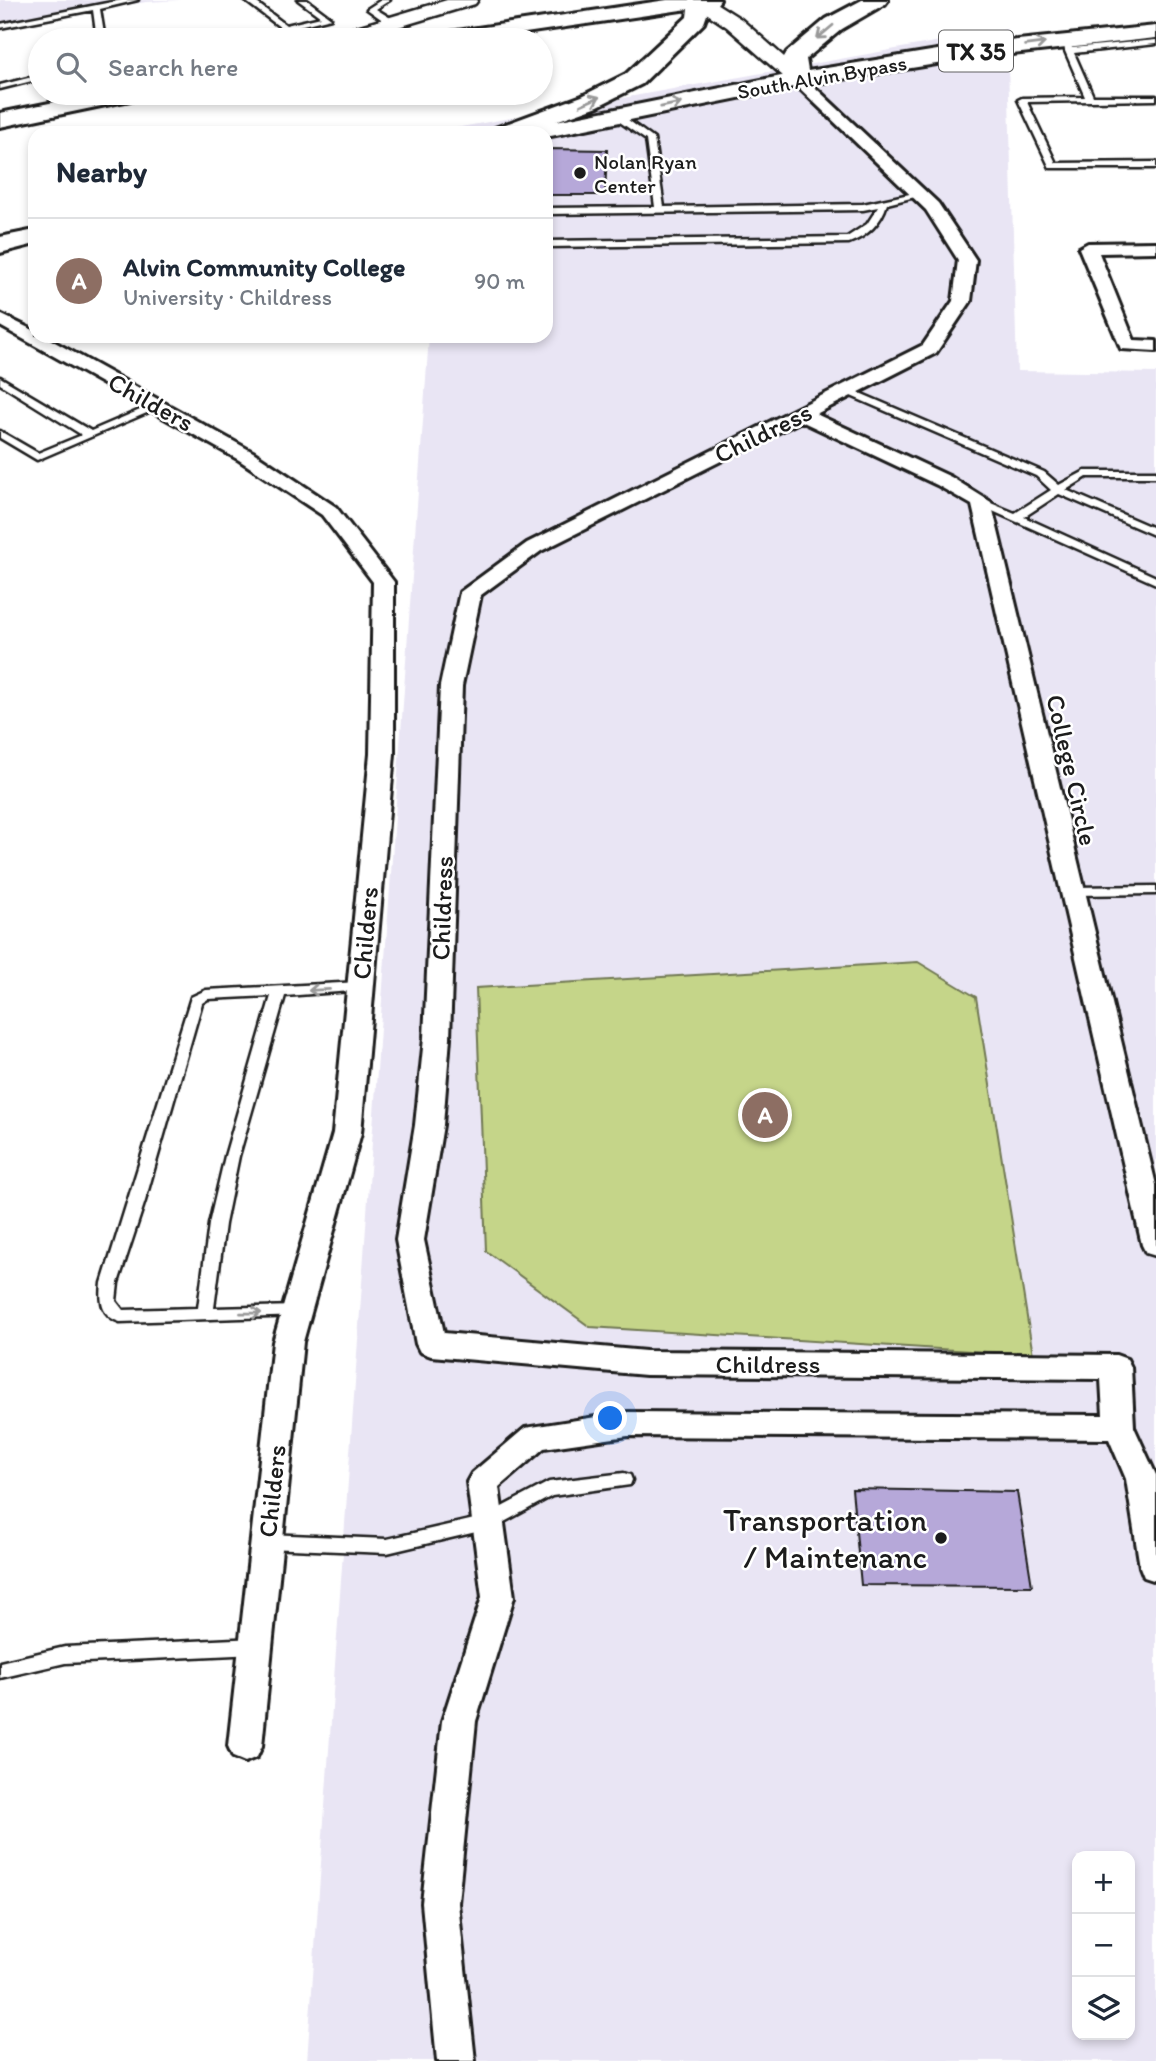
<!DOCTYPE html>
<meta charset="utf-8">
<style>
body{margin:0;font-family:Itim,sans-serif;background:#f6f6f7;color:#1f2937}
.controls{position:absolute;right:21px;bottom:21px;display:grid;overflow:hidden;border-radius:14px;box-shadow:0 4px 10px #0003}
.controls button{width:63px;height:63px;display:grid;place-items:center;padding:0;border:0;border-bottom:2px solid #e0e1e3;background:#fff;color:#1f2937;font:35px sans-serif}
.you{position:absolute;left:611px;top:1419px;width:24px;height:24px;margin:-18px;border:5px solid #fff;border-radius:50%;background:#1a73e8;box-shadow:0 0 0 10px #1a73e833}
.badge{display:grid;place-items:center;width:46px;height:46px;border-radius:50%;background:#0f766e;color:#fff;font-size:23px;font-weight:700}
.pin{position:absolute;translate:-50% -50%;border:4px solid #fff;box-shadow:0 2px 7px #0006}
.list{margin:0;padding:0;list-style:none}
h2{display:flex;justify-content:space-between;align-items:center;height:91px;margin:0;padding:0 28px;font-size:30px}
h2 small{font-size:23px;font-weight:400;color:#747a83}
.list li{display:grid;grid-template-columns:46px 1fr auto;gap:21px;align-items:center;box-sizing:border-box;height:126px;padding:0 28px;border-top:2px solid #e0e1e3}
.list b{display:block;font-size:26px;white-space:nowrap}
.list p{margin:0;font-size:23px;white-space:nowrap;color:#747a83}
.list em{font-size:23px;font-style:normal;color:#747a83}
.icon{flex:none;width:38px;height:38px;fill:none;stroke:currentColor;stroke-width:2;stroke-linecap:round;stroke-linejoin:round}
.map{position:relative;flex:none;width:1156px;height:2061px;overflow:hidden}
.search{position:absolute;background:#fff;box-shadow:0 4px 10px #0003;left:28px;top:28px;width:525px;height:77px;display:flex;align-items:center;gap:18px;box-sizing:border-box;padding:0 24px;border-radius:38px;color:#747a83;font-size:26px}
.panel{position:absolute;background:#fff;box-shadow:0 4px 10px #0003;left:28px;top:126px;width:525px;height:217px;border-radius:21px}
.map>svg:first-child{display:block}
.built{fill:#e9e5f4;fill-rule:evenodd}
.green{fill:#c5d589;stroke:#707852;stroke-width:2}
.building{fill:#b6a8d9;stroke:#1c1c1c;stroke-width:2}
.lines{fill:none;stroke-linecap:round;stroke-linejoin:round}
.service-casing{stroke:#1c1c1c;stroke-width:5}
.minor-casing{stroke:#1c1c1c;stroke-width:6}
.secondary-casing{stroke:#1c1c1c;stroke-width:5}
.primary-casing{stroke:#1c1c1c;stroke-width:6}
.service{fill:#fff;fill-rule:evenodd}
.minor{fill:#fff;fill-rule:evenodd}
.secondary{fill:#fff;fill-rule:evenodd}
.primary{fill:#fff;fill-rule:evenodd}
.oneway{stroke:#999}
.poi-dot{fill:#1c1c1c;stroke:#fff;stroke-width:2.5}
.labels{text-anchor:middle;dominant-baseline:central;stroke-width:5;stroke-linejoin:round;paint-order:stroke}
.far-street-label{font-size:21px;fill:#1c1c1c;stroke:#fff}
.far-poi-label{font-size:21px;fill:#1c1c1c;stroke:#fff;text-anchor:start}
.shield{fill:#fff;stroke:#606060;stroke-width:2}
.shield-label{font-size:24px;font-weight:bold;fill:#1c1c1c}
.street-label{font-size:26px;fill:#1c1c1c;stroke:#fff}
.near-poi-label{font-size:32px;fill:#1c1c1c;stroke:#fff;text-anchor:end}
</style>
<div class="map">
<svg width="1156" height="2061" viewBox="0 0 1156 2061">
<rect width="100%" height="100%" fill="#fff"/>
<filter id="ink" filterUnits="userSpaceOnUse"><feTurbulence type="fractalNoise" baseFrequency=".0143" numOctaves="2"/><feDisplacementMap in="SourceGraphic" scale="14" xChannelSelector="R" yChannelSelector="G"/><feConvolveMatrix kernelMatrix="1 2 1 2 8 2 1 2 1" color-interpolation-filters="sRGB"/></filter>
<g filter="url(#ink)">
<path class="built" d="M0,0H181L146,2L0,24Z
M1007,29L1017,371L1156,373V2061H307L429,336H546V133H443L444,130ZM1077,1856H1130V2035H1077Z"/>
<path class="green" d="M918,962L976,997L1033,1355L590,1327L486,1251L476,988Z"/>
<path class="building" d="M547,149L607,150L605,195H546Z
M852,1489L1017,1492L1032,1586L861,1585Z"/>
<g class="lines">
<defs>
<path id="service" d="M122,0H138L100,9L105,40H97L93,10L0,28V24Z
M244,0H253L286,25L321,17L298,0H307L331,18L291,28L306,40H297Z
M381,0H390L376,9L397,22V26H391L367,9Z
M1156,40V44L1074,53L1093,96H1156V100L1027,102L1056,163L1156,162V168H1050L1018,100L1022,98L1085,97L1065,51L1064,43H1070L1072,48Z
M40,75V79L0,89V85Z
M614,114H620L654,139L664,207L863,204L919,192L923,195L887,204C881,223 868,236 849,243L546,247V241L847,237L867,224L878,207L863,210L546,214V208L655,207L646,140L614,118Z
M0,377L91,431L154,404L163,406L37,460L0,438V431L38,453L82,435L0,384Z
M848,388L1044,472L1059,485L1085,471H1156V477H1087L1066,490L1156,529V536L1059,494L1024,517L1156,577V584L977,504L976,502L981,499L1015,513L1051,490L1036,476L844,393L843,391Z
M1156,886V894L1072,895L1065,891L1072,887Z
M360,982L367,987L365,990L285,996L239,1156L225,1224L214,1308L297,1306L303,1308L305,1312L303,1316L120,1322C101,1316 100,1301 102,1283L191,997L206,990ZM271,996L225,1156L209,1224L198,1308L123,1310L116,1301L118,1283L145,1201L202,1003L208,999Z
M624,1473L630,1475L632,1480L630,1485L552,1496L493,1528L387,1553L267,1548L261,1546L258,1541L261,1536L267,1534L387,1539L483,1517L549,1482Z
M256,1638L262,1641L265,1646L262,1651L256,1654L65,1663L0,1678V1662L65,1647Z"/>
<path id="minor" d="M798,74L803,76L938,203L976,260L971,301L936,353L816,414L951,477L991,502L1156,1185V1256L1146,1253L1142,1245L972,505L937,485L801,421L541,551L481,595L462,686L450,1038L443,1125L424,1240L444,1333L646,1351L1116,1355L1127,1359L1131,1367L1134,1427L1156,1475V1581L1144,1577L1140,1567L1126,1479L1109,1439L628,1436L544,1448L499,1487L514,1597L476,1721L458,1903L475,2061H437L422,1903L442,1721L482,1597L467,1482L472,1473L525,1428L628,1412L1103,1415L1101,1379L646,1375L431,1356L420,1352L416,1344L396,1240L415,1125L424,1038L440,686L460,592L527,543L923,345L953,301L958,260L926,210L793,82L790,79Z
M1156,242V252L1099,253L1134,340L1156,341V351L1121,349L1079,248L1088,243Z
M0,314L35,331V336H44L253,452L336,507L394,582V754L361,1133L303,1342L262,1746L257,1757L245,1762L233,1757L228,1746L273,1342L333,1133L370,754L373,582L322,515L239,460L0,326Z"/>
<path id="secondary" d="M447,0H478L475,4L355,40H324L327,36Z
M687,0H711L741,19L809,79L805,83H791L727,27Z"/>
<path id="primary" d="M667,0H720L717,4L710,6L704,23L642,84L598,106L556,121L786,75L784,57L787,52L826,19L862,0H888L885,4L842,29L806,59L808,71L968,45L1156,26V38L968,59L798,86L546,137V133H491L495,128L582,96L626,74L687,17L688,9L478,40H425L428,35L436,34Z
M99,93H141L138,98L130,100L0,127V113Z
M35,230V244L0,253V237Z"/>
</defs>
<use href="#service" class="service-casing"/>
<use href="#minor" class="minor-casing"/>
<use href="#secondary" class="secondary-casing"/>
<use href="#primary" class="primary-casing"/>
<use href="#service" class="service"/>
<use href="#minor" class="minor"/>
<use href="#secondary" class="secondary"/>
<use href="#primary" class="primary"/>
</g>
<defs><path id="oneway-shaft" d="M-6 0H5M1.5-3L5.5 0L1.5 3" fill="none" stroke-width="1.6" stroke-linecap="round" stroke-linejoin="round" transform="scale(1.75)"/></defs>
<g class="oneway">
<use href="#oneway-shaft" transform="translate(825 32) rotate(140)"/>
<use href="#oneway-shaft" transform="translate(1035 44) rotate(-7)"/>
<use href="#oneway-shaft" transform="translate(590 101) rotate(-24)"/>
<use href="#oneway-shaft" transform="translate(671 105) rotate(-12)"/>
<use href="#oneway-shaft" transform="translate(319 990) rotate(177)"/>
<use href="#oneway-shaft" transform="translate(251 1313) rotate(-1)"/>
</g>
</g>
<g class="poi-dot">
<circle cx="580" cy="173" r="7"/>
<circle cx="941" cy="1538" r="7"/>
</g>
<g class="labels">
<g class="far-street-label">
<text transform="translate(822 77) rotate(-10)">South Alvin Bypass</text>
</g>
<g class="far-poi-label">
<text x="594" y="161">Nolan Ryan<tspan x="594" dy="24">Center</tspan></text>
</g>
<rect class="shield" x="939" y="30.5" width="74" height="41" rx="5"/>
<g class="shield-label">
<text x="976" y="51">TX 35</text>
</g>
<g class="street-label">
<text transform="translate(151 402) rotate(29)">Childers</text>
<text transform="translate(763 433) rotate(-26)">Childress</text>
<text transform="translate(1072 770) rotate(77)">College Circle</text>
<text transform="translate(442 908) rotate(-88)">Childress</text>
<text transform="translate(365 933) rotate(-85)">Childers</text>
<text x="768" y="1364">Childress</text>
<text transform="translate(272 1491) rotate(-84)">Childers</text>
</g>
<g class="near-poi-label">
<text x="927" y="1520">Transportation<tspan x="927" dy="37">/ Maintenanc</tspan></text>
</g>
</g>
</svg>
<div class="controls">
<button>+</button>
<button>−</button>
<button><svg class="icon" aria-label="layers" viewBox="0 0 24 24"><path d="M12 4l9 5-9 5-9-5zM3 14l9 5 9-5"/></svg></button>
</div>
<div class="you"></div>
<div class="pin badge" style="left:765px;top:1115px;background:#8d6e63">A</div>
<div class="search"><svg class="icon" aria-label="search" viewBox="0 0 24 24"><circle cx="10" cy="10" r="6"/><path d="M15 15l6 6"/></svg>Search here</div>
<section class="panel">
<h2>Nearby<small></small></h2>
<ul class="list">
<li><span class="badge" style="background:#8d6e63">A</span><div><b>Alvin Community College</b><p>University · Childress</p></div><em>90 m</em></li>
</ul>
</section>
</div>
